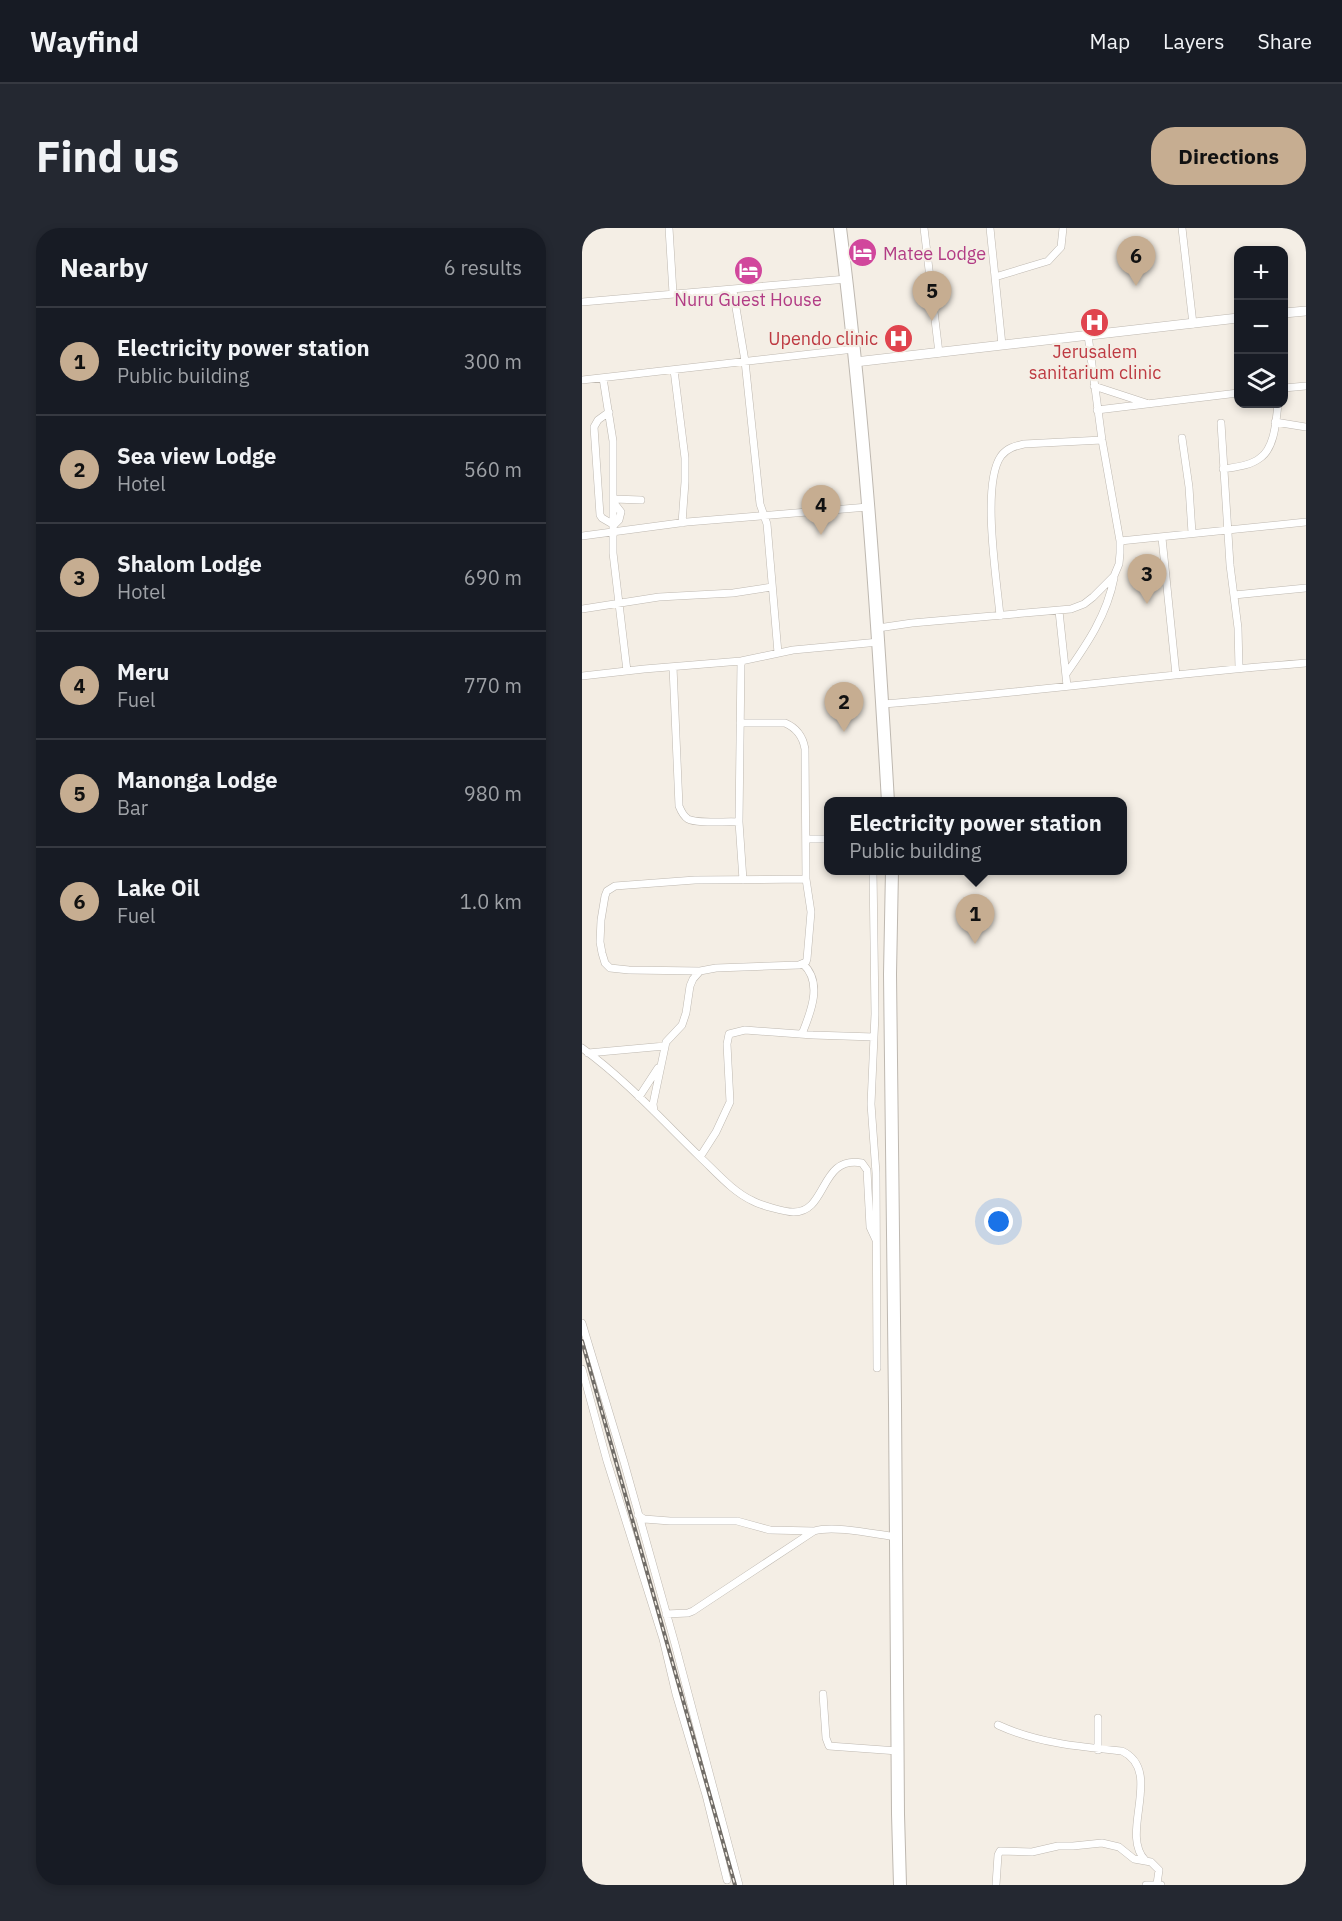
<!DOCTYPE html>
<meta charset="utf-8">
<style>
body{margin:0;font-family:"IBM Plex Sans",sans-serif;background:#242831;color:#f1f3f6}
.controls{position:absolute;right:18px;top:18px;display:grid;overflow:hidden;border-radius:12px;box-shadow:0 3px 9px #0003}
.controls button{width:54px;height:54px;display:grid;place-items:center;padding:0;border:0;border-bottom:2px solid #363941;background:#171b24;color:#f1f3f6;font:30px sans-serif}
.you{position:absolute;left:417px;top:994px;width:21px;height:21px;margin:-15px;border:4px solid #fff;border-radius:50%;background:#1a73e8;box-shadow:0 0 0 9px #1a73e833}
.badge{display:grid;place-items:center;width:39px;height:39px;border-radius:50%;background:#c6ad91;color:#111;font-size:20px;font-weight:700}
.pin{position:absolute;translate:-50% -50px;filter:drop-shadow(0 2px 3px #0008)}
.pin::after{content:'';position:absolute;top:32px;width:21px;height:18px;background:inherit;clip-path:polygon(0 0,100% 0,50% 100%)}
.popup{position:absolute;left:242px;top:569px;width:303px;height:78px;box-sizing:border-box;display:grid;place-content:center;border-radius:12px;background:#171b24;filter:drop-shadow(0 2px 4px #0005);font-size:20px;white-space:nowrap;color:#9ea1a6}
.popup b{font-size:22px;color:#f1f3f6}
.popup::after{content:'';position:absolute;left:50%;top:100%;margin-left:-12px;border:12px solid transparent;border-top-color:#171b24}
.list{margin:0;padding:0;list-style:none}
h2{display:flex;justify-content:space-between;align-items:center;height:78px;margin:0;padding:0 24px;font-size:26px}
h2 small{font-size:20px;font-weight:400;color:#9ea1a6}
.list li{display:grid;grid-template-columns:39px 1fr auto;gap:18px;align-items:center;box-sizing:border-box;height:108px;padding:0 24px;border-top:2px solid #363941}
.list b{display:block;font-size:22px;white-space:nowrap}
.list p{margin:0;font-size:20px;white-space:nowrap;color:#9ea1a6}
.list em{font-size:20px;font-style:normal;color:#9ea1a6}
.icon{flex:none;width:33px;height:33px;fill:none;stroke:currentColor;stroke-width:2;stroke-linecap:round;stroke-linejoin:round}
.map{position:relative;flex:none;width:724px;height:1657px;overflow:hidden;border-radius:24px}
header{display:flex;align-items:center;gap:36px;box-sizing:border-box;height:84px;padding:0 30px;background:#171b24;border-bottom:2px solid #363941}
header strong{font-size:28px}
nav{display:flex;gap:33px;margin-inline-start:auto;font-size:21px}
.intro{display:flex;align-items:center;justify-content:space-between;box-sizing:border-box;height:144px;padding:0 36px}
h1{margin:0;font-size:42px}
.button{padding:15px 27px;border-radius:24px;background:#c6ad91;color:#111;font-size:21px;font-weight:700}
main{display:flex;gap:36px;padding:0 36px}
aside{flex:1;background:#171b24;border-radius:24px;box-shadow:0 3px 9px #0003}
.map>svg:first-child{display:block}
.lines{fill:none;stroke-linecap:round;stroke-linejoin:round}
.street-casing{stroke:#beb8b0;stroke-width:8}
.secondary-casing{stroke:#beb8b0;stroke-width:10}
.highway-casing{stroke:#beb8b0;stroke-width:14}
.street{stroke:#fff;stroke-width:7}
.secondary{stroke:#fff;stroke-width:9}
.highway{stroke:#fff;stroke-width:12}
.rail-casing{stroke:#716d68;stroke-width:4}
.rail{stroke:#f4eee5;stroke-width:1.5;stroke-dasharray:4.5;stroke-linecap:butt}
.labels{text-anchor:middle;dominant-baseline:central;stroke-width:4.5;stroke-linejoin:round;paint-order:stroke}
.hotel-label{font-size:18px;fill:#b23c85;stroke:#f4eee5;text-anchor:start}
.health-label{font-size:18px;fill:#be3a42;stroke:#f4eee5;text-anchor:end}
</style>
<header>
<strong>Wayfind</strong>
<nav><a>Map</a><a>Layers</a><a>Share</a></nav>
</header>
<div class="intro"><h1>Find us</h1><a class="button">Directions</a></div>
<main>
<aside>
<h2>Nearby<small>6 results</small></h2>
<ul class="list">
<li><span class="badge">1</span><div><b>Electricity power station</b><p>Public building</p></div><em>300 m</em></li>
<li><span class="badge">2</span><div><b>Sea view Lodge</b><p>Hotel</p></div><em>560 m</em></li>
<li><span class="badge">3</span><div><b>Shalom Lodge</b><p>Hotel</p></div><em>690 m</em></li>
<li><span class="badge">4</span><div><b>Meru</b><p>Fuel</p></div><em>770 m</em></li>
<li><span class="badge">5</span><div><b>Manonga Lodge</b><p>Bar</p></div><em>980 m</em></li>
<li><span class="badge">6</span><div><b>Lake Oil</b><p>Fuel</p></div><em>1.0 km</em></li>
</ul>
</aside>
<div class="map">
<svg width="724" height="1657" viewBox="0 0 724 1657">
<rect width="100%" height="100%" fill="#f4eee5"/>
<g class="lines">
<defs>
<path id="street" d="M87,0L91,65
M342,0L357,125
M408,0L420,117
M600,0L611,96
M413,49L466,33L479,19L481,0
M151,62L163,133L178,276L185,296L196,425
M0,74L265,51
M92,142L103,230V254L100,295
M21,150L31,213V325L45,443
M0,152L272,121
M512,158L564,175
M702,160L724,158
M515,182L656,165
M27,184L16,192L12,199L18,287L20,290L32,297L37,292L39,284L32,275
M693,194L724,199
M639,195L648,337L656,400L657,440
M600,210L607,259L610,305
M641,241C653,239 668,238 678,230C693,220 694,192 696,176
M32,271L59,272
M0,308L105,294L286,279
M580,310L594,447
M538,313L724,294
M652,367L724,360
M0,381L77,369L151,365L190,359
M477,383L485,458
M418,388C415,353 399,256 419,228C425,220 433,218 442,216L520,212
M296,400L330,395L489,381L502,376L511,369L532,348L537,336L538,325V313L520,212L506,107
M159,433L157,594L161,652
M91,439L97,578C99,583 101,588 106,591C115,596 145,593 157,594
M484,446C505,416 525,387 532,350
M0,448L62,441L159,433L211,422L297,414
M301,476C442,465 583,446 724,435
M224,611H246
M291,642L293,786L289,876L294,945L295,1140
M118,743L47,742L28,740L23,735L20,725L18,714L19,692L23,668L25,663L33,658L113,652L224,651
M220,806C229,784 241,754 221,736
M0,820C43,851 80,892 118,929C134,944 151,964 171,973C178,977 203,984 211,984C246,985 237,927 280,935L285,942L288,999L294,1012
M6,825L83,818
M57,869L76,840
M72,883L71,876L84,814L100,797L104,785L108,758L111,751L118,743L134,740L217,737L224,734L225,731L229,684L224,651L223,521C221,509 215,500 203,495H158
M118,929L134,904L148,874L145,816L147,806L163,802L231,807L292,809
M0,1095L42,1234L93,1416L157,1657
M0,1141L25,1233L81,1411L94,1466L124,1567L145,1652
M56,1287L62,1291L88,1293H155L188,1302L232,1303
M84,1386L106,1385L111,1383L232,1303C252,1297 292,1306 314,1309
M241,1466L244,1510L247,1518L316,1523
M516,1490V1522
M416,1497C455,1515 498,1519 540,1523C582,1543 537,1605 563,1632
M414,1657L416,1627L418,1623L450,1624L476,1618H491L520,1615L537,1619L552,1631L569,1634L577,1642L575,1656
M564,1657H579"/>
<path id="secondary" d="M702,85L724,83
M273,134L656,90"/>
<path id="highway" d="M258,0C282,191 295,382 306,574
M310,642L308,746L313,1177L316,1586L318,1657"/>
</defs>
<use href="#street" class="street-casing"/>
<use href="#secondary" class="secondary-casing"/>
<use href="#highway" class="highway-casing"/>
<use href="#street" class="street"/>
<use href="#secondary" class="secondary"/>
<use href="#highway" class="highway"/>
<defs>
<path id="rail" d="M0,1113L153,1657"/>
</defs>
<use href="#rail" class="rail-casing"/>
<use href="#rail" class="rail"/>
</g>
<defs>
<symbol id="hotel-disc" viewBox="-11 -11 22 22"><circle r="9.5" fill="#d1479c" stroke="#f4eee5"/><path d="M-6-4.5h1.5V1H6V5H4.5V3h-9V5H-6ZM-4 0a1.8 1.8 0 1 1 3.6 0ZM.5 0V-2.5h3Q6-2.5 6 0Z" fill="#fff"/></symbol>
<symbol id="hospital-disc" viewBox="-11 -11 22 22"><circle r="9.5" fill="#e0444e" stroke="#f4eee5"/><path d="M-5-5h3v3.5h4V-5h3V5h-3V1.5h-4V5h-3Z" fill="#fff"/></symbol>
</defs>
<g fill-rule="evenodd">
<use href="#hotel-disc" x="264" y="8" width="33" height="33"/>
<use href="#hotel-disc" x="150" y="26" width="33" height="33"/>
<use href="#hospital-disc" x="496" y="78" width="33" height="33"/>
<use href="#hospital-disc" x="300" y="94" width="33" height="33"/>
</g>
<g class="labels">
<g class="hotel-label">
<text x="301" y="25">Matee Lodge</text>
<text x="166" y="71" text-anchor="middle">Nuru Guest House</text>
</g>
<g class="health-label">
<text x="296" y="110">Upendo clinic</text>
<text x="513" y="123" text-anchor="middle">Jerusalem<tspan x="513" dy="21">sanitarium clinic</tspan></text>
</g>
</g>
</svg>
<div class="controls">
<button>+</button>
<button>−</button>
<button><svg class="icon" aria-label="layers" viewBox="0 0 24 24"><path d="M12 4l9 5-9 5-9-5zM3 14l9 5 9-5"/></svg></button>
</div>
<div class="you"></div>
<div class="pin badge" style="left:393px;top:716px">1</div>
<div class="popup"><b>Electricity power station</b>Public building</div>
<div class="pin badge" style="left:262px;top:504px">2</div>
<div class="pin badge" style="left:565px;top:376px">3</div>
<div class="pin badge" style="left:239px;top:307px">4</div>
<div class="pin badge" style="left:350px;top:93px">5</div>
<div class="pin badge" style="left:554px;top:58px">6</div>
</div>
</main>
